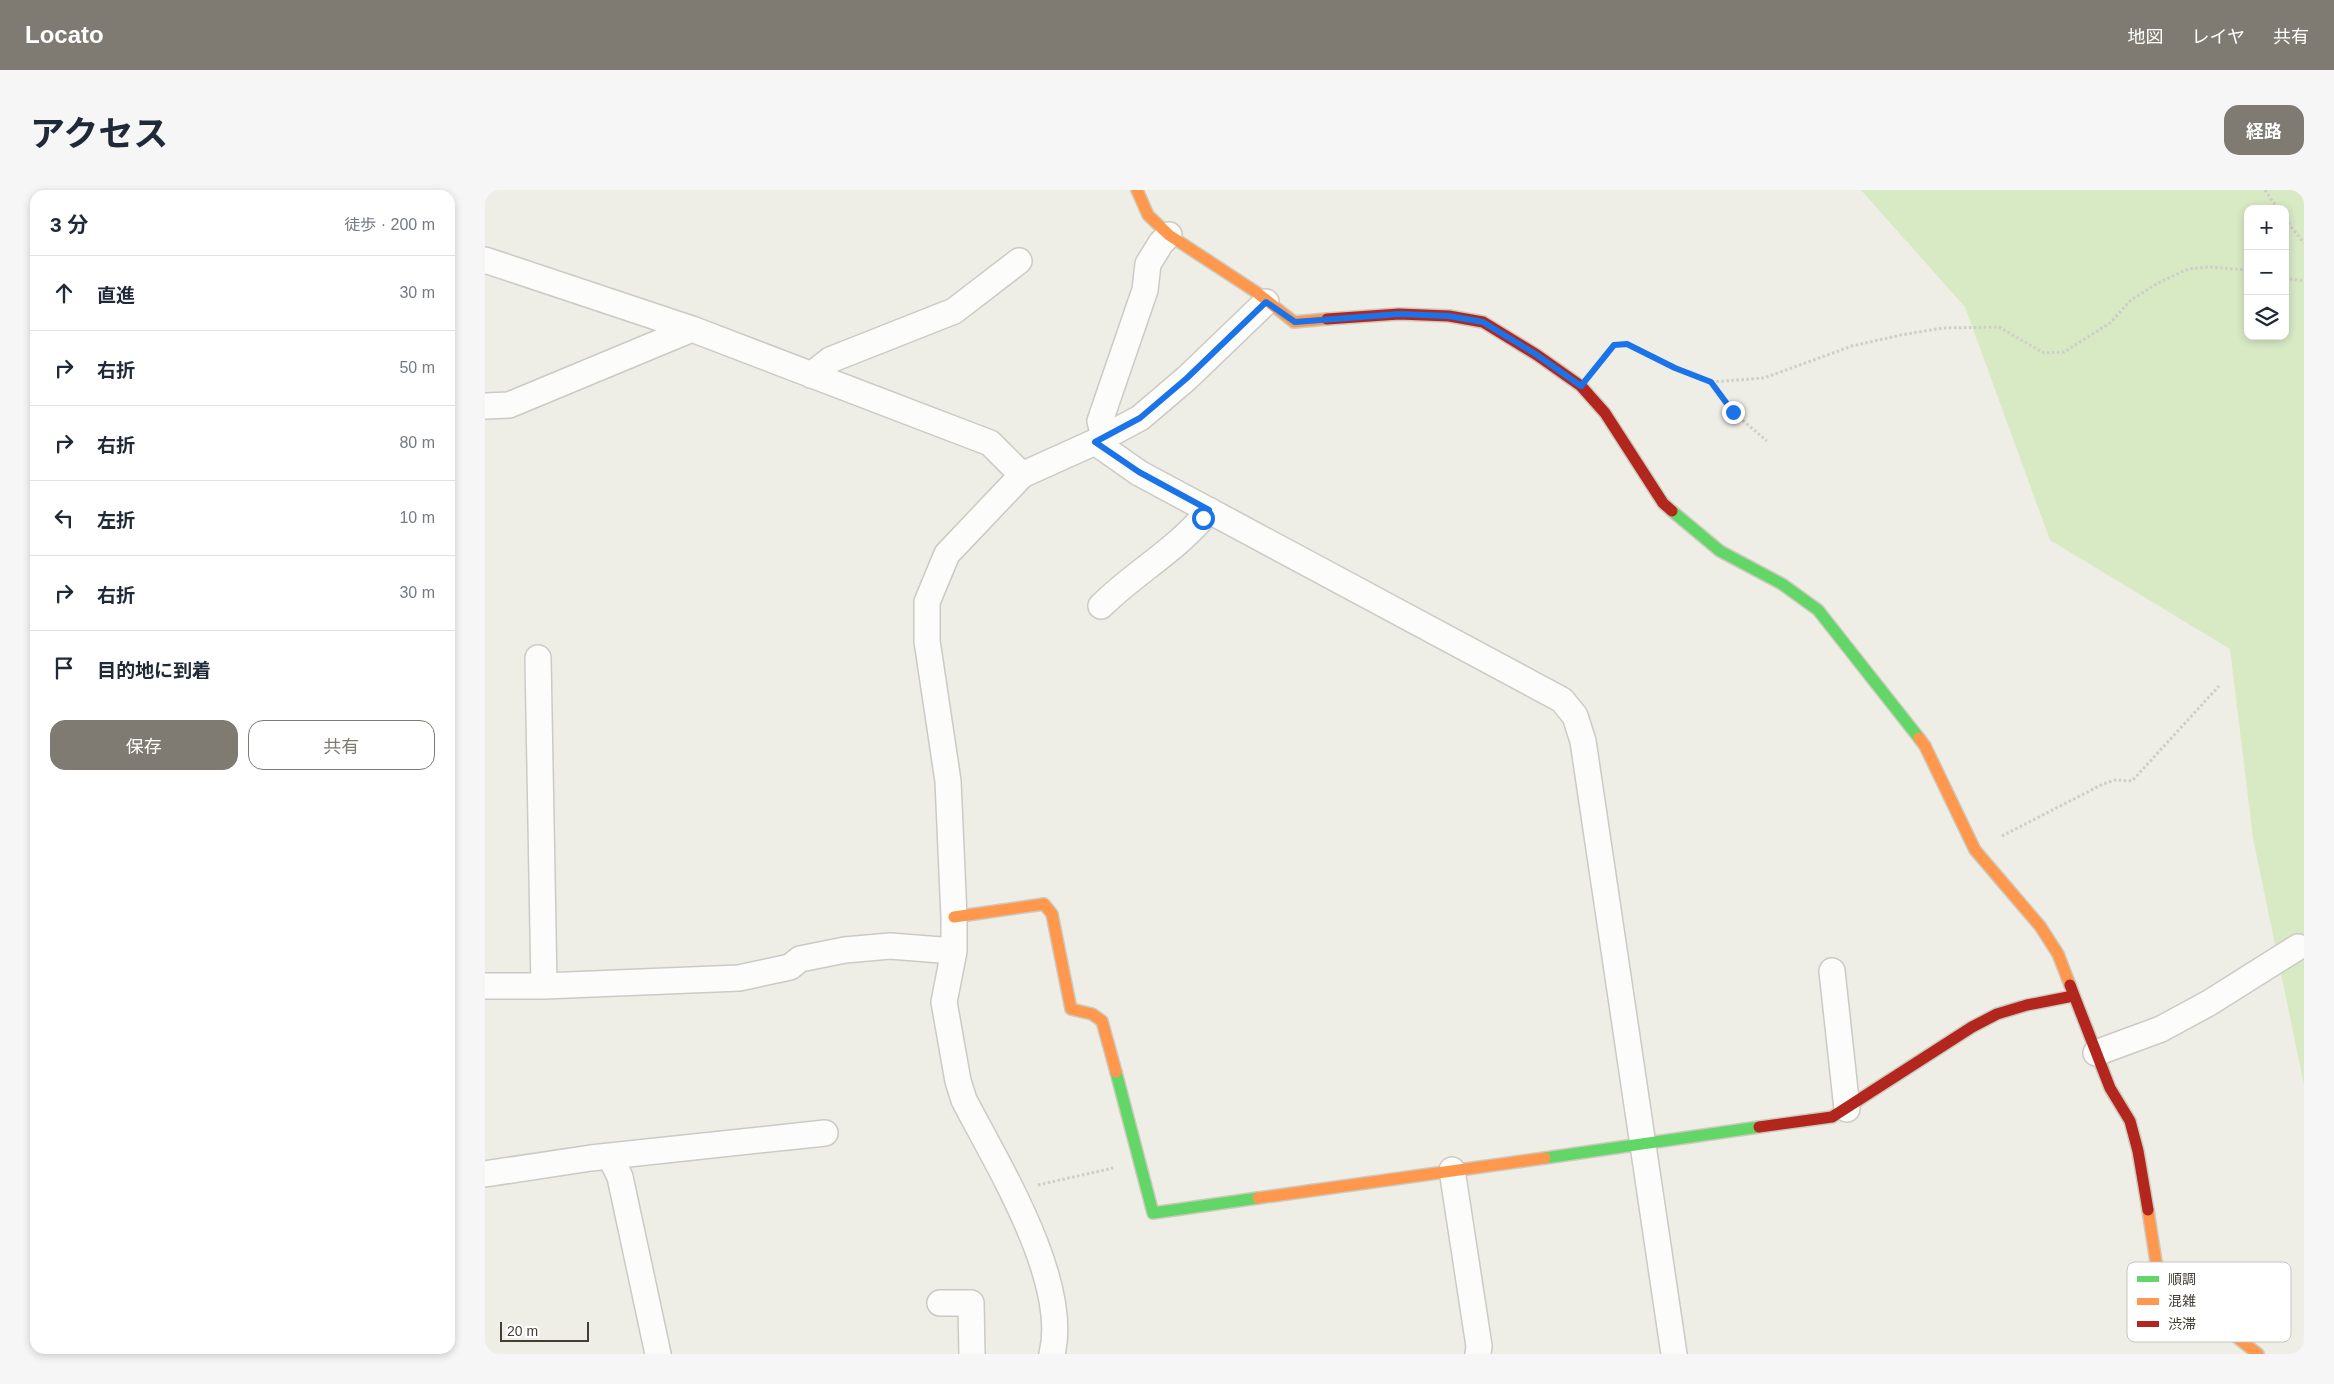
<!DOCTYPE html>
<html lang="ja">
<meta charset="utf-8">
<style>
body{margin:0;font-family:Helvetica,"Noto Sans JP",sans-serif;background:#f6f6f7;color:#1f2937}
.controls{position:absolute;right:15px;top:15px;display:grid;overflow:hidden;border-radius:10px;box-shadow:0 2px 8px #0003}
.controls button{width:45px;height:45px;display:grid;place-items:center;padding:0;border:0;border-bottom:1px solid #e0e1e3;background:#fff;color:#1f2937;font:25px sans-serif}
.scale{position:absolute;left:15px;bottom:12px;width:89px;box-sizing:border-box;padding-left:5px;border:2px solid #433e33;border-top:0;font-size:14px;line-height:18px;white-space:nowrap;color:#433e33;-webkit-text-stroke:4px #fff;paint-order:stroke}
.stop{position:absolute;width:15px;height:15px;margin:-11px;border:4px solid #1a73e8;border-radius:50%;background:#fff}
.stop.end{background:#1a73e8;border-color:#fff;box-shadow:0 1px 5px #0008}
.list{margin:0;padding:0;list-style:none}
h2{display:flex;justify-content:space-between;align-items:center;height:65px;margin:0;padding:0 20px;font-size:21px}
h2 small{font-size:16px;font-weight:400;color:#747a83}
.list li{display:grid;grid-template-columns:32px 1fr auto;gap:15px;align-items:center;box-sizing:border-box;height:75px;padding:0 20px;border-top:1px solid #e0e1e3}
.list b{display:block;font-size:19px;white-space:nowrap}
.list em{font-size:16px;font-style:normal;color:#747a83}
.actions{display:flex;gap:10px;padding:15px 20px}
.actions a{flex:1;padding:11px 0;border:1px solid #7f7b72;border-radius:15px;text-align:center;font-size:18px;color:#7f7b72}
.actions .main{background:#7f7b72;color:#fff}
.icon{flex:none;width:28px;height:28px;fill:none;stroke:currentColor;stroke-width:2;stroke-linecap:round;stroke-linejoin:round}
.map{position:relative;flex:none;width:1819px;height:1164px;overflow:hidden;border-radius:15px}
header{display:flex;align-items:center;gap:30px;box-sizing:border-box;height:70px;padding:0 25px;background:#7f7b72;color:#fff}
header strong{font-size:24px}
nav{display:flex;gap:28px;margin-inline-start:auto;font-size:18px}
.intro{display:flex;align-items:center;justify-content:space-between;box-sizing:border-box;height:120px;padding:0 30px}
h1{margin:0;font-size:35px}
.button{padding:12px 22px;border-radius:15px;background:#7f7b72;color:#fff;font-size:18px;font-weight:700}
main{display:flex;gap:30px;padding:0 30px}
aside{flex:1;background:#fff;border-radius:15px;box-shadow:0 2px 8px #0003}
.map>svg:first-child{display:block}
.green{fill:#d7eac4;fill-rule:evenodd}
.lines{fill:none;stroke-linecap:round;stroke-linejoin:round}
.street-casing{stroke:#cccac4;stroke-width:28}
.fast-casing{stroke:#cdcabd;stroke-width:14}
.slow-casing{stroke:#cdcabd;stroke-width:14}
.jam-casing{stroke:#cdcabd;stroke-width:14}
.path{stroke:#cfcdc8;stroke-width:3;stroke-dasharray:2.5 2.5;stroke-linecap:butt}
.street{stroke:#fcfcfb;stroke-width:25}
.fast{stroke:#63d668;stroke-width:11}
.slow{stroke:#ff974d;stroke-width:11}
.jam{stroke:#b3261e;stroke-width:11}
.route{stroke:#1a73e8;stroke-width:6}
.key{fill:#fff;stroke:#c7c5c2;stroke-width:1}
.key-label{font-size:14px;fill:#433e33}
</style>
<header>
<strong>Locato</strong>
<nav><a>地図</a><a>レイヤ</a><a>共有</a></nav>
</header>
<div class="intro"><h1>アクセス</h1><a class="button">経路</a></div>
<main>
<aside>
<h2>3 分<small>徒歩 · 200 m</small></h2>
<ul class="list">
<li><svg class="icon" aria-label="ahead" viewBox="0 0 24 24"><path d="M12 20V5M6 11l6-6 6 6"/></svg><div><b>直進</b></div><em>30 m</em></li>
<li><svg class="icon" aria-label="right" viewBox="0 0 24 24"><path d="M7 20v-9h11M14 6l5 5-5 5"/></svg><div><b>右折</b></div><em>50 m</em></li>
<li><svg class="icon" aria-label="right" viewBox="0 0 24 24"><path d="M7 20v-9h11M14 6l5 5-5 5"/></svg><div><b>右折</b></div><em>80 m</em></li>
<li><svg class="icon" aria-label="left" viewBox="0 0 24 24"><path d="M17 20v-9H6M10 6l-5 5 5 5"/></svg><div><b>左折</b></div><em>10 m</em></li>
<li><svg class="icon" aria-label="right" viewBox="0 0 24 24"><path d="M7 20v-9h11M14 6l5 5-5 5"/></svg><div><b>右折</b></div><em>30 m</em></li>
<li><svg class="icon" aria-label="arrive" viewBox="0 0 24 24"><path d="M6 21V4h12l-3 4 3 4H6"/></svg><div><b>目的地に到着</b></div></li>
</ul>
<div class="actions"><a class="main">保存</a><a>共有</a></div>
</aside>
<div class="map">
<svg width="1819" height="1164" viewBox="0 0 1819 1164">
<rect width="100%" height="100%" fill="#eeede6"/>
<path class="green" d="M1376,0H1819V895L1768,648L1745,459L1565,350L1480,117ZM1763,19H1800V146H1763Z"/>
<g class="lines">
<defs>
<path id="street" d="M0,70L207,139L505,253L537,285
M326,185L345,170L469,121L534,71
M0,216L24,215L207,139
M619,247L615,231L660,100L663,74L676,53L684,45
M610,252L654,283L1077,510L1090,526L1098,551L1189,1164
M616,416C650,382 694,359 724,320
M53,468L59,796
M1347,781L1362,919
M0,796H59L254,788L305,777L315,769L360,760L405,756L469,761
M1611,863L1676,839L1724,813L1813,757
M125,966L135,987L173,1164
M967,980L994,1156L993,1164
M0,984L106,968L340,943
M455,1113H486L487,1164
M567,1164C585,1091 512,974 479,910L473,891L459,812L469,761V727L463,591L442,451V412L462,364L537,285L610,252L655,228L702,188L781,112"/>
<path id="fast" d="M1187,321L1235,361L1297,394L1333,420L1434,548
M631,882L668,1023L773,1008
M1060,968L1274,937"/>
<path id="slow" d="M652,0L663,25L684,45L771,102L809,132L842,129
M1434,548L1440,556L1490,660L1555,736L1573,764L1585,795
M469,727L559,714L567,724L586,819L607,824L617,831L631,882
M773,1008L1060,968
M1663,1020L1671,1072L1681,1096L1711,1121L1735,1134L1773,1164"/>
<path id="jam" d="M842,129L914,124L964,126L998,132L1052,165L1096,196L1120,223L1178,313L1187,321
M1585,795L1625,898L1645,931L1653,961L1663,1020
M1274,937L1347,927L1487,837L1512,824L1542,815L1588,806"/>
</defs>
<use href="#street" class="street-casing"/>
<use href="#fast" class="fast-casing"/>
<use href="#slow" class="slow-casing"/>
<use href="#jam" class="jam-casing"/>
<path class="path" d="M1780,0L1793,19
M1800,29L1819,53
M1800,88L1819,91
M1114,174L1129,155L1142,154L1190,178L1226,192L1279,188L1367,156L1416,145L1458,138L1514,137L1559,163L1579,162L1625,133L1646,110L1673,93L1703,79L1724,77L1763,80
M1226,192L1248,222L1282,251
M1517,646L1618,594L1630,590L1647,591L1734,496
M553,995L628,978"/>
<use href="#street" class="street"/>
<use href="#fast" class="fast"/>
<use href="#slow" class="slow"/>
<use href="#jam" class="jam"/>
</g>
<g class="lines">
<path class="route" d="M718,328L724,320L654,282L610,252L655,228L702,188L781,112L810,132L914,124L964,126L998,132L1052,165L1096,196L1129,155L1142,154L1190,178L1226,192L1248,222"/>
</g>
<rect x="1642" y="1072" width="164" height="80" rx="8" class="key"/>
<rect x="1652" y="1086" width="22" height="6" fill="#63d668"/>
<rect x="1652" y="1108" width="22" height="7" fill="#ff974d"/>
<rect x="1652" y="1131" width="22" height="6" fill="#b3261e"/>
<g class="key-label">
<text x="1683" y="1094">順調</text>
<text x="1683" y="1116">混雑</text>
<text x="1683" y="1139">渋滞</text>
</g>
</svg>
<div class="controls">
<button>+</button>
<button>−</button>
<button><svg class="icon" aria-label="layers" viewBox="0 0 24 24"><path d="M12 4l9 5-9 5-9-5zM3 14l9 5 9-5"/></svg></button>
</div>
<div class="scale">20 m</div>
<div class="stop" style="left:718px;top:328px"></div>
<div class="stop end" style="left:1248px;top:222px"></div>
</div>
</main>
